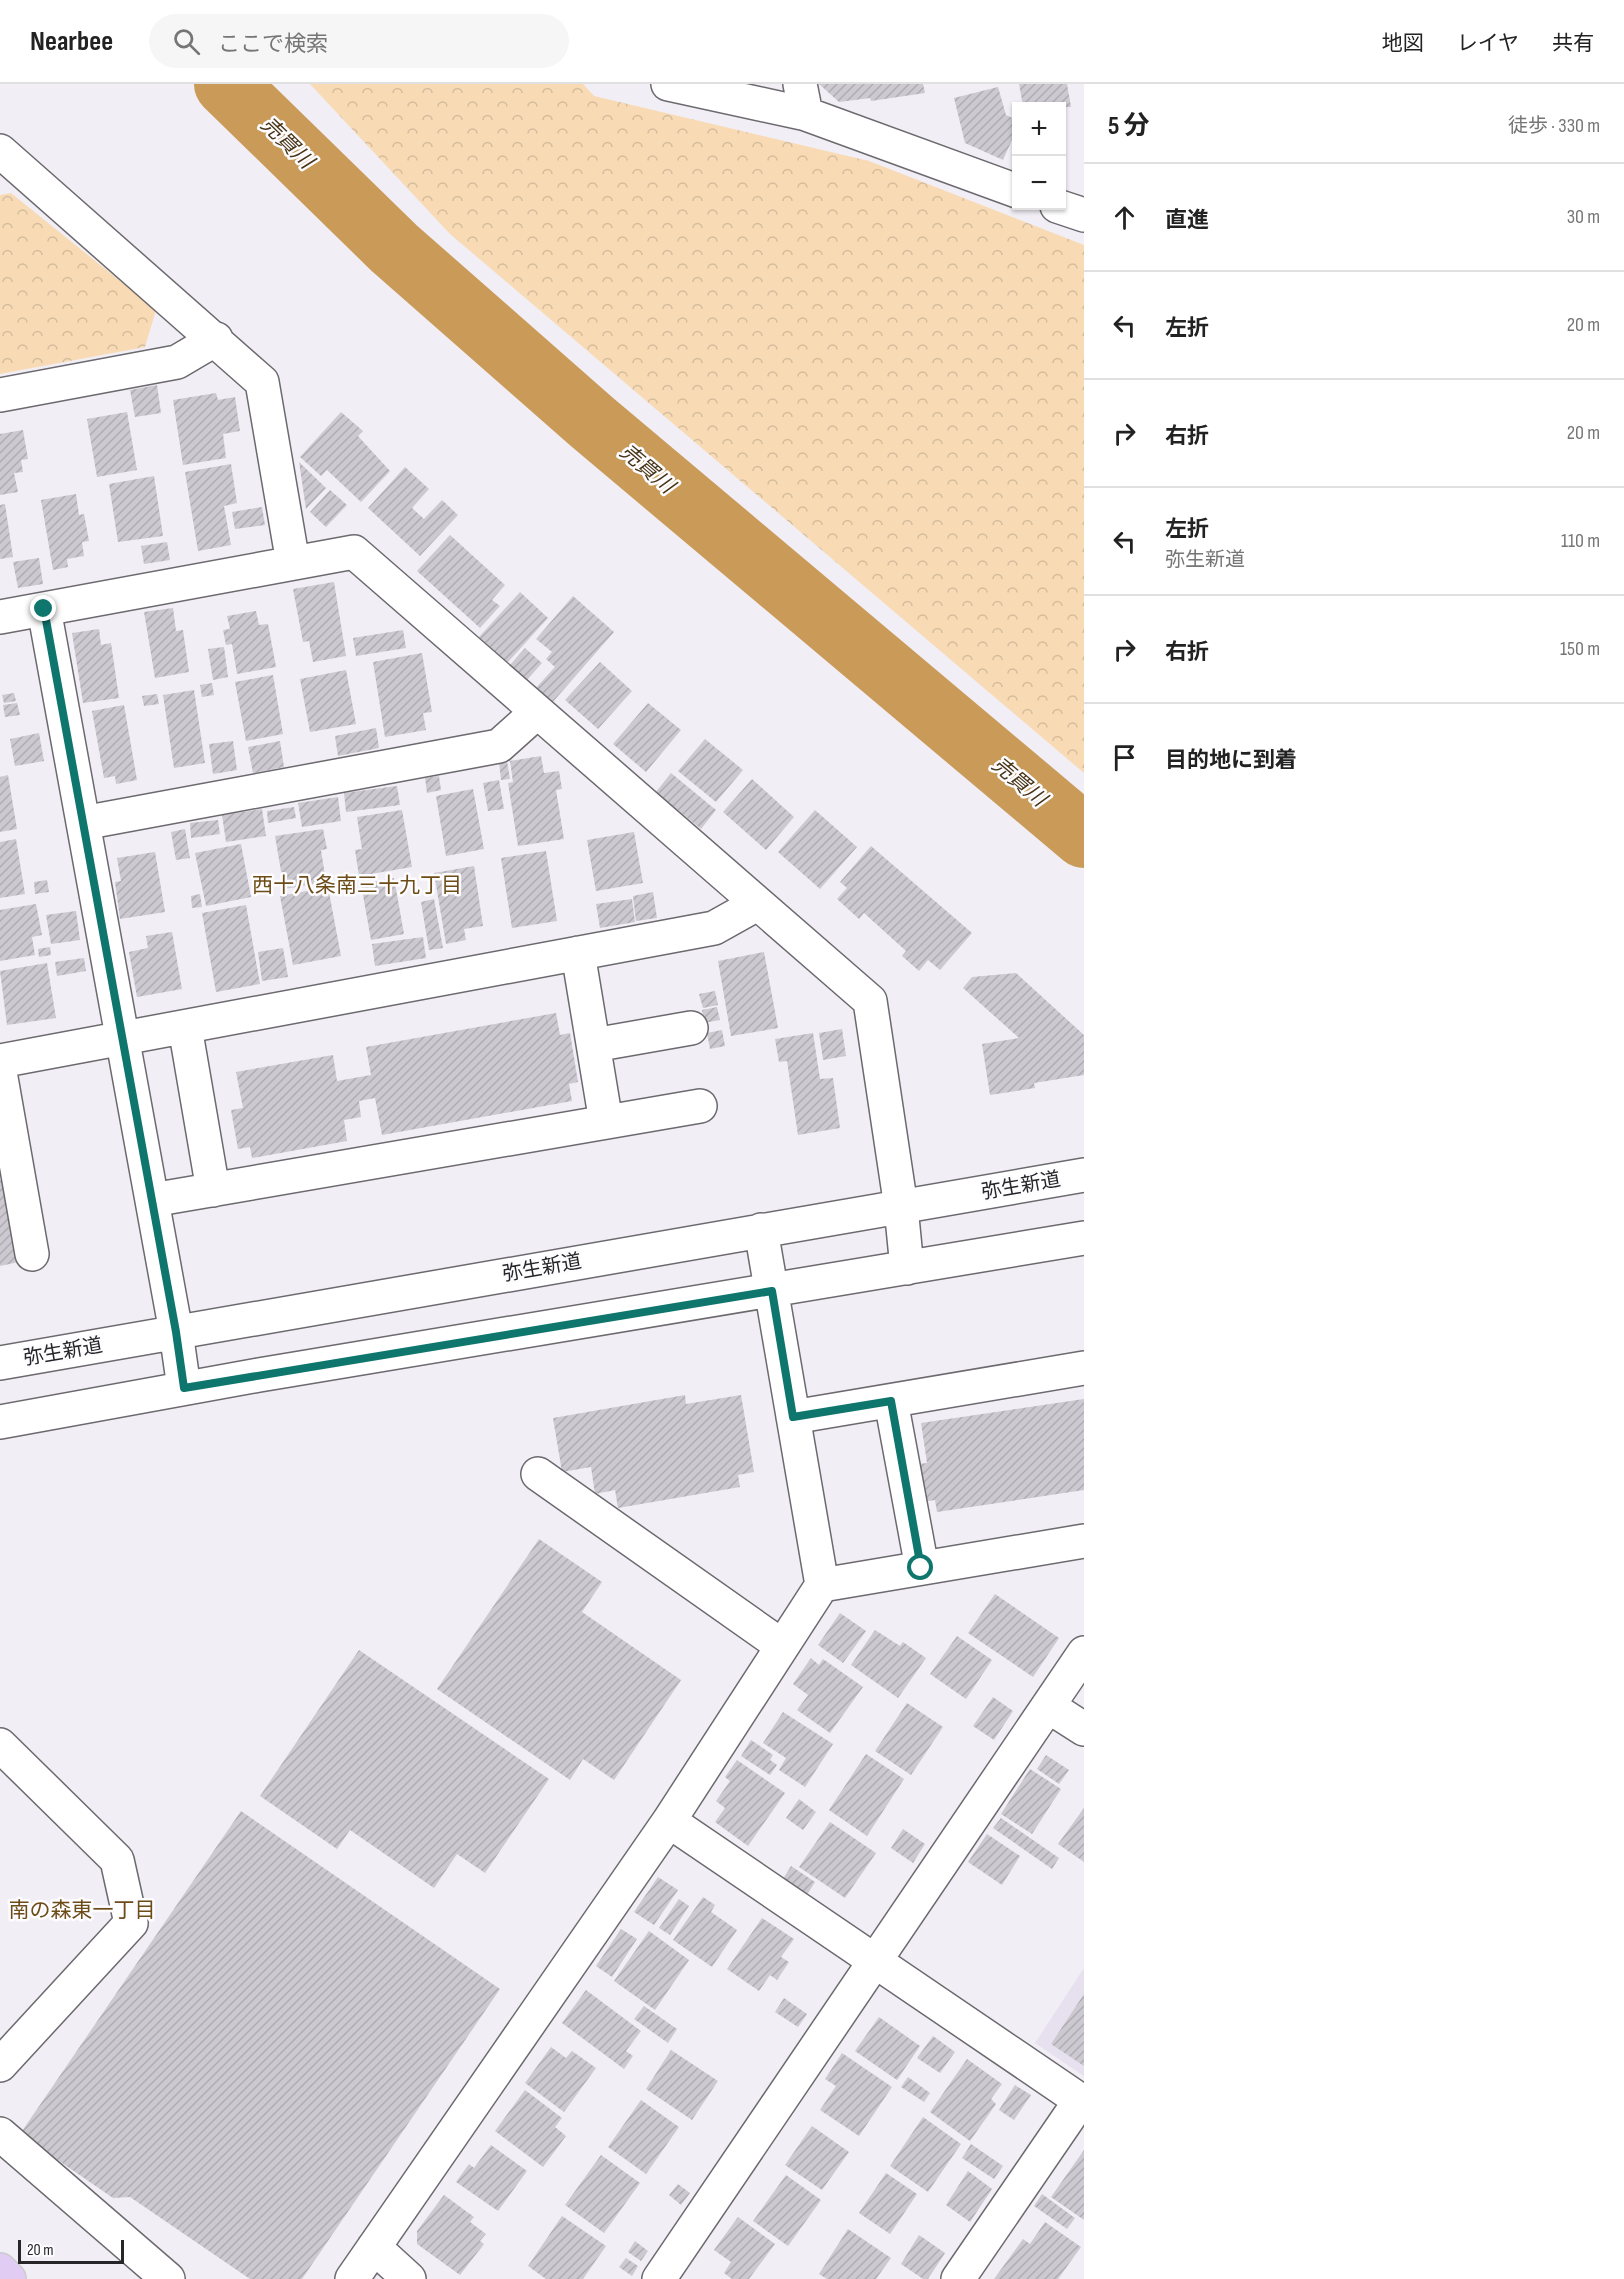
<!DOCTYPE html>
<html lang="ja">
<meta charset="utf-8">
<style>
body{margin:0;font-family:"Sofia Sans Condensed","Noto Sans JP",sans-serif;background:#f6f6f6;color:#222}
.controls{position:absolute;right:18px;top:18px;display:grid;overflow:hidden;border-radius:0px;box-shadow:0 2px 4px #0004}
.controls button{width:54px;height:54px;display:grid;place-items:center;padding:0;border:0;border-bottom:2px solid #e0e0e0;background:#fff;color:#222;font:30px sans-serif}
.scale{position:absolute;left:18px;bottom:15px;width:106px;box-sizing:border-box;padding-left:6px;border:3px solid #262528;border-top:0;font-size:16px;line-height:21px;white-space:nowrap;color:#262528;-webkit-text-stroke:4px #fdfcff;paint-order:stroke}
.stop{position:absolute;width:18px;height:18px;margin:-14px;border:4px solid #0f766e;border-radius:50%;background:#fff}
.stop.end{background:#0f766e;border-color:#fff;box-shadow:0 2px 6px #0008}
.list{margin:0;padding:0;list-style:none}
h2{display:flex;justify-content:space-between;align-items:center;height:78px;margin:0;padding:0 24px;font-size:26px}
h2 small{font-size:20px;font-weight:400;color:#767676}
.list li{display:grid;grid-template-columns:39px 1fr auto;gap:18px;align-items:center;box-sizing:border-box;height:108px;padding:0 24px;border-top:2px solid #e0e0e0}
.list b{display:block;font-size:22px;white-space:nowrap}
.list p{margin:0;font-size:20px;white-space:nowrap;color:#767676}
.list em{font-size:20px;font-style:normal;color:#767676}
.icon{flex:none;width:33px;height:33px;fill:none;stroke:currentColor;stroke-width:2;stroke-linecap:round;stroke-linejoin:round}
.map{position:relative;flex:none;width:1084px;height:2195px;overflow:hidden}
header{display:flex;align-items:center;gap:36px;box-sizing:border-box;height:84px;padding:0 30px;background:#fff;border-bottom:2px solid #e0e0e0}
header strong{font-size:28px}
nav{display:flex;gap:33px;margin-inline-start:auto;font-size:21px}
.search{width:420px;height:54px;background:#f6f6f6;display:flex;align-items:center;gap:15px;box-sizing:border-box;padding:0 21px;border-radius:33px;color:#767676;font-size:22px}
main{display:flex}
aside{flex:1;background:#fff}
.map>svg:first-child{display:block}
.built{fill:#e7e1ef}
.forest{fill:url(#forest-crowns)}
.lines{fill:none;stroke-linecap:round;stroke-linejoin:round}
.river{stroke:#ca9a58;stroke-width:64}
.building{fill:url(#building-hatch)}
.minor-casing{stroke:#6c696f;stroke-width:36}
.major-casing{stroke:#cbcbcb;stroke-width:36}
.minor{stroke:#fff;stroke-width:33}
.major{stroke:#e1cdf4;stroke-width:33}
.route{stroke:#0f766e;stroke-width:8}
.labels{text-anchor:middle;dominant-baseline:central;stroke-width:5;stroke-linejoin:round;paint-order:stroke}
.street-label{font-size:20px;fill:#262528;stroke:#fdfcff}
.water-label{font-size:21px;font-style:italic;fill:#483416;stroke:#fdfcff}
.neighbourhood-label{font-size:21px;fill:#6d4c18;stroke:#fdfcff}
</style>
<header>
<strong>Nearbee</strong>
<div class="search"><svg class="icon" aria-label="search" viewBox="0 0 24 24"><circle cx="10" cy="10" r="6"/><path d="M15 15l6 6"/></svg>ここで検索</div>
<nav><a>地図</a><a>レイヤ</a><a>共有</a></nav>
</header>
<main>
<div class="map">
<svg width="1084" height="2195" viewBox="0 0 1084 2195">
<defs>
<pattern id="forest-crowns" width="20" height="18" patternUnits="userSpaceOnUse" patternTransform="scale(1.5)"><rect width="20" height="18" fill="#f8dbb5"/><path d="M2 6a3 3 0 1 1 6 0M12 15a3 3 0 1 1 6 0" fill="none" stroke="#d4bc9c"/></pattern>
<pattern id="building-hatch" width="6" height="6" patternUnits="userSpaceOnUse" patternTransform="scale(1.5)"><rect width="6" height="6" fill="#ccc9d0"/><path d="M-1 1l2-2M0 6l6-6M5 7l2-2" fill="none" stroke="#afacb3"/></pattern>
</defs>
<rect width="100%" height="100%" fill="#f1eef5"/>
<path class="built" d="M1084,1884V1992L1035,1959Z"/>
<path class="forest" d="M310,0H583L594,12L869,77L1084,161V689L450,150Z
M11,109L156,226L145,263L0,290V111Z"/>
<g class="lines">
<path class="river" d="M226,0L394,164L592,338L1084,752"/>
</g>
<path class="building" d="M819,0H923L925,9L871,17L870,14L839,18Z
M1019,0H1067L1071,23L1023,22Z
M998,3L1006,31L1017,36V45L1003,76L965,59L954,14Z
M157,301L161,329L135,333L130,306Z
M216,309L218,316L235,313L240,347L223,350L226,374L183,381L173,316Z
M127,328L137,386L97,393L87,335Z
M341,328L363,347L358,352L390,387L361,418L327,386L321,392L300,373Z
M23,346L28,375L21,376L23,388L14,389L18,408L0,411V350Z
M299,378L326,404L306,425Z
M231,380L237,419L224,422L231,461L198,467L185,388Z
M405,383L429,405L412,424L424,435L442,416L458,431L420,472L368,424Z
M154,392L163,452L118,458L109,400Z
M330,406L347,421L326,443L310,428Z
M76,410L79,431L84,430L89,457L82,458L84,472L67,475L68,483L53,486L41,416Z
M5,420L13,473L0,475V421Z
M262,423L265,441L235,445L232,428Z
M450,451L505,501L492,516L500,522L480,544L417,487Z
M167,458L170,476L144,480L141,462Z
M39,474L43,500L18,504L13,478Z
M334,498L346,572L313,578L309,557L303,558L293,505Z
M520,508L548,534L507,579L479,553Z
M573,512L614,548L552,619L535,605L555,583L546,575L552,568L536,555Z
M173,524L176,547L183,546L189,588L155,594L144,528Z
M256,527L259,541L268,540L276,583L237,590L232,560L226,561L223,546L230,545L227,532Z
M99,545L101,561L111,559L119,614L83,619L72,549Z
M403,546L406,564L356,572L353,554Z
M224,563L228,593L213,596L208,565Z
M525,564L542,579L527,596L510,581Z
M422,569L432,628L423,629L426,646L385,653L373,578Z
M600,578L632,607L598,645L565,616Z
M346,586L356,640L310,648L300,595Z
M273,591L283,650L246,657L235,598Z
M212,599L214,611L202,613L200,601Z
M194,606L205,679L174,684L163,611Z
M14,609L16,617L4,619L2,611Z
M157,610L159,620L144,622L142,612Z
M17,619L20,631L5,633L3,621Z
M648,619L681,646L646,688L613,660Z
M124,621L137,696L116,700L115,692L104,694L92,627Z
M376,644L379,664L338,672L335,652Z
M39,649L44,677L15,682L10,655Z
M705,655L743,686L716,718L678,687Z
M233,657L237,686L213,690L209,660Z
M280,657L284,683L253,689L248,663Z
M541,672L544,689L559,687L562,705L556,706L564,755L518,762L508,699L513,698L510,677Z
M507,677L510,695L501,696L499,678Z
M671,689L716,726L701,745L656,708Z
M8,691L17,745L0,748V693Z
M439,692L441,706L427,709L425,694Z
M752,695L794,733L766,766L723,728Z
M499,696L504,725L488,727L483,699Z
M397,702L400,721L346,728L344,709Z
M473,705L484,765L446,772L436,712Z
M338,713L341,737L302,743L298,719Z
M294,723L296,734L268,739L267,727Z
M262,725L266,752L226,758L222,731Z
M402,726L412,783L359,792L355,766L362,765L357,733Z
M815,726L857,763L820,805L778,768Z
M218,736L220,750L191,754L190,739Z
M185,745L190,774L176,776L171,748Z
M323,745L327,765L321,766L326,798L284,805L275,752Z
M634,748L643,799L596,807L587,756Z
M16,755L25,810L0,814V758Z
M241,760L251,813L206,822L195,769Z
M871,762L972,849L940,886L928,876L919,887L902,872L906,867L864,829L859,835L837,815L847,804L840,798Z
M546,767L557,837L512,844L501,774Z
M155,768L165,828L120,835L115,798L121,797L117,774Z
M474,782L483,842L464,845L466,856L446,860L434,789Z
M394,794L404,850L371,856L361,800Z
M47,796L49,808L35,810L34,798Z
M328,803L341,872L293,881L280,812Z
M653,808L657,834L636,837L633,812Z
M200,810L202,823L192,824L191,812Z
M434,815L443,864L429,866L421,818Z
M632,815L635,838L600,844L596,820Z
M36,820L42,851L32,853L35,871L0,877V826Z
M246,821L260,900L216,908L202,829Z
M76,827L80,856L51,860L46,831Z
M172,848L182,905L137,913L129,868L148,864L146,852Z
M423,853L426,874L375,882L372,860Z
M50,863L51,871L39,873L38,865Z
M283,864L288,893L262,897L258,868Z
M764,868L778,944L731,952L718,877Z
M84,874L86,887L57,892L55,878Z
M47,879L56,934L7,941L0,887Z
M1016,889L1084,951V991L1034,999L1035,1004L990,1011L982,960L1019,954L963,904L972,893Z
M715,907L718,921L703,924L699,910Z
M717,923L720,936L704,939L702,926Z
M556,929L560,951L570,949L578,998L569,1000L572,1017L382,1051L375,1014L359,1017L361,1033L344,1036L347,1057L252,1074L250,1063L238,1065L231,1026L243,1024L236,988L333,971L337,997L371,991L366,963Z
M842,945L846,972L823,976L819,949Z
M722,946L725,962L710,965L707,949Z
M813,949L820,995L833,994L840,1044L798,1051L787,977L779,978L775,955Z
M3,1095L19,1178L0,1182V1096Z
M685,1311L686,1320L741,1311L754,1388L738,1391L740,1403L618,1424L615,1406L595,1410L591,1383L562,1388L553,1334Z
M1084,1315V1406L937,1428L935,1416L923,1418L918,1380L927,1379L921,1339Z
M539,1455L602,1498L582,1528L681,1596L614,1696L583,1675L570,1696L437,1605Z
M995,1510L1059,1554L1033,1593L968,1549Z
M840,1529L866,1547L843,1579L818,1561Z
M875,1546L900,1562L903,1558L926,1574L898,1614L851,1581Z
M957,1552L992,1576L966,1615L930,1590Z
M359,1566L549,1695L485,1789L457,1770L434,1804L350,1746L337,1765L260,1712Z
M811,1574L819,1581L823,1575L863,1603L830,1649L797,1626L808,1611L793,1600Z
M993,1613L1013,1627L994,1656L973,1642Z
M907,1619L943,1643L911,1691L875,1667Z
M783,1628L833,1660L805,1703L779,1686L786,1674L763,1659Z
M751,1656L773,1671L770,1676L777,1681L770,1691L741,1672Z
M866,1670L904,1695L867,1752L829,1726Z
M1046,1671L1069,1686L1059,1700L1037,1685Z
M737,1676L785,1709L748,1762L715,1738L725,1724L716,1717L730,1697L725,1693Z
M1030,1685L1061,1705L1032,1750L1001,1730Z
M799,1715L816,1728L803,1746L786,1734Z
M1084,1724V1778L1058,1760Z
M241,1727L500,1905L302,2195H250L130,2113L113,2114L20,2050Z
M1001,1734L1059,1774L1052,1785L993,1744Z
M830,1738L876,1769L845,1814L799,1783Z
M903,1745L925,1760L913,1779L891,1764Z
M987,1750L1020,1772L1002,1801L968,1778Z
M791,1782L815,1798L807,1811L783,1795Z
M658,1793L678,1806L654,1841L634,1828Z
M703,1813L715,1821L711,1828L737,1846L712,1883L673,1856Z
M679,1815L689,1822L670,1851L659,1844Z
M762,1834L794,1855L781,1873L789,1878L777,1896L770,1891L759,1907L727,1885Z
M621,1845L637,1855L612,1893L596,1882Z
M649,1847L689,1876L655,1926L614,1897Z
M586,1906L641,1947L626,1967L633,1972L624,1985L562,1939Z
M1084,1910V1982L1051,1960Z
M784,1914L807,1930L798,1943L775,1928Z
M644,1922L677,1945L668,1959L634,1935Z
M879,1933L920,1962L897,1996L855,1967Z
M933,1952L955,1968L940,1989L917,1974Z
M551,1963L566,1974L572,1967L596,1984L564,2028L525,1999Z
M671,1966L718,1997L692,2036L646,2005Z
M842,1969L892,2003L859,2052L820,2026L836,2002L825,1995Z
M967,1975L1002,2000L991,2015L996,2020L970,2057L930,2028Z
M908,1993L930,2009L924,2018L901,2003Z
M1015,2001L1031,2011L1014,2036L999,2026Z
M525,2006L562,2034L555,2043L566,2052L543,2083L495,2047Z
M641,2016L679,2043L646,2090L608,2063Z
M923,2033L961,2060L928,2108L890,2082Z
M812,2042L849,2068L822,2106L785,2081Z
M971,2060L1003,2082L994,2095L962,2074Z
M491,2061L527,2087L498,2127L456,2098L469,2080L474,2084Z
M1084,2066V2136L1051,2113Z
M601,2071L640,2099L604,2149L565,2121Z
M968,2087L992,2105L970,2138L946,2121Z
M886,2089L917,2110L890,2150L859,2129Z
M786,2091L821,2116L788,2162L753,2137Z
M678,2100L690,2109L681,2121L669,2111Z
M1042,2110L1075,2134L1067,2145L1034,2122Z
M444,2111L474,2133L470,2138L486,2150L480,2157L484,2160L460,2191L417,2160V2147Z
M562,2132L606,2162L583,2195H546L528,2182Z
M738,2133L775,2160L749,2195H732L724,2189L731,2178L714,2166Z
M1045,2138L1081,2163L1058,2195H994L1023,2155L1030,2160Z
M848,2145L891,2174L876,2195H827L819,2190Z
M919,2151L945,2169L928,2195H923L901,2180Z
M635,2157L648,2167L641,2177L628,2168Z
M626,2174L638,2182L632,2192L619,2183Z"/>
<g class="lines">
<defs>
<path id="minor" d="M668,0L806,30L1017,107
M800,0L806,30
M0,67L262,298L293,479
M1057,122L1084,131
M0,311L177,278L216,255
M44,525L176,1248L184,1304
M0,533L354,468L870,917L901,1123L907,1184
M83,739L499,662L537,628
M578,869L606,1038
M185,943L213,1106
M594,961L691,944
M0,977L714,844L757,820
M0,988L32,1170
M152,1116L700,1022
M0,1279L1084,1091
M891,1317L922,1484
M793,1333L1084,1284
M0,1338L259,1291L1084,1154
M538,1390L782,1562
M822,1501L1084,1457
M1048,1622L1084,1645
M0,1661L117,1776L131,1839L0,1981
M669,1737L1084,2019
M0,2050L168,2195
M374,2163L409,2195
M352,2195L669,1737L822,1501L761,1146
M659,2195L1084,1569
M958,2195L1080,2017"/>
<path id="major" d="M0,2186L9,2195"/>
</defs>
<use href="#minor" class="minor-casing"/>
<use href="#major" class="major-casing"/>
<use href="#minor" class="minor"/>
<use href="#major" class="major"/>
</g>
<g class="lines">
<path class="route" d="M44,525L176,1248L184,1304L772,1207L793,1333L891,1317L921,1484"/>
</g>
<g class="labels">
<g class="street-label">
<text transform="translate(1021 1102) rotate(-10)">弥生新道</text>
<text transform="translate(542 1184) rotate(-10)">弥生新道</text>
<text transform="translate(63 1268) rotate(-10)">弥生新道</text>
</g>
<g class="water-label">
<text transform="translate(287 59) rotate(44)">売買川</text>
<text transform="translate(647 385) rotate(40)">売買川</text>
<text transform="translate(1019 698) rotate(40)">売買川</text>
</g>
<g class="neighbourhood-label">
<text x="357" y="801">西十八条南三十九丁目</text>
<text x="82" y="1826">南の森東一丁目</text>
</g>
</g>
</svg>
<div class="controls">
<button>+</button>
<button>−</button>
</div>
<div class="scale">20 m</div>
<div class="stop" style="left:921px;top:1484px"></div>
<div class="stop end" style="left:44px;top:525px"></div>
</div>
<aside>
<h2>5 分<small>徒歩 · 330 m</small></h2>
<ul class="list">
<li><svg class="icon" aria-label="ahead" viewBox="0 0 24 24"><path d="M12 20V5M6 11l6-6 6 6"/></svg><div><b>直進</b></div><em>30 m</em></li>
<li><svg class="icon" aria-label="left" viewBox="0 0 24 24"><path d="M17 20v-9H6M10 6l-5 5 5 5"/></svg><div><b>左折</b></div><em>20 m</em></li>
<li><svg class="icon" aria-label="right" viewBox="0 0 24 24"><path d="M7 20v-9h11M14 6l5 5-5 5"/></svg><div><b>右折</b></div><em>20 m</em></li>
<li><svg class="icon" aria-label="left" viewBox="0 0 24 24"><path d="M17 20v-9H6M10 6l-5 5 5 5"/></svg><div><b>左折</b><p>弥生新道</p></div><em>110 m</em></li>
<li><svg class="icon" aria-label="right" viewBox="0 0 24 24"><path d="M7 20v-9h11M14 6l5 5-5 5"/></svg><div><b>右折</b></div><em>150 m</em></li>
<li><svg class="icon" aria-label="arrive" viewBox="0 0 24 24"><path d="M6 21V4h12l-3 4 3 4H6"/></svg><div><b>目的地に到着</b></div></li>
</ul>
</aside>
</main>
